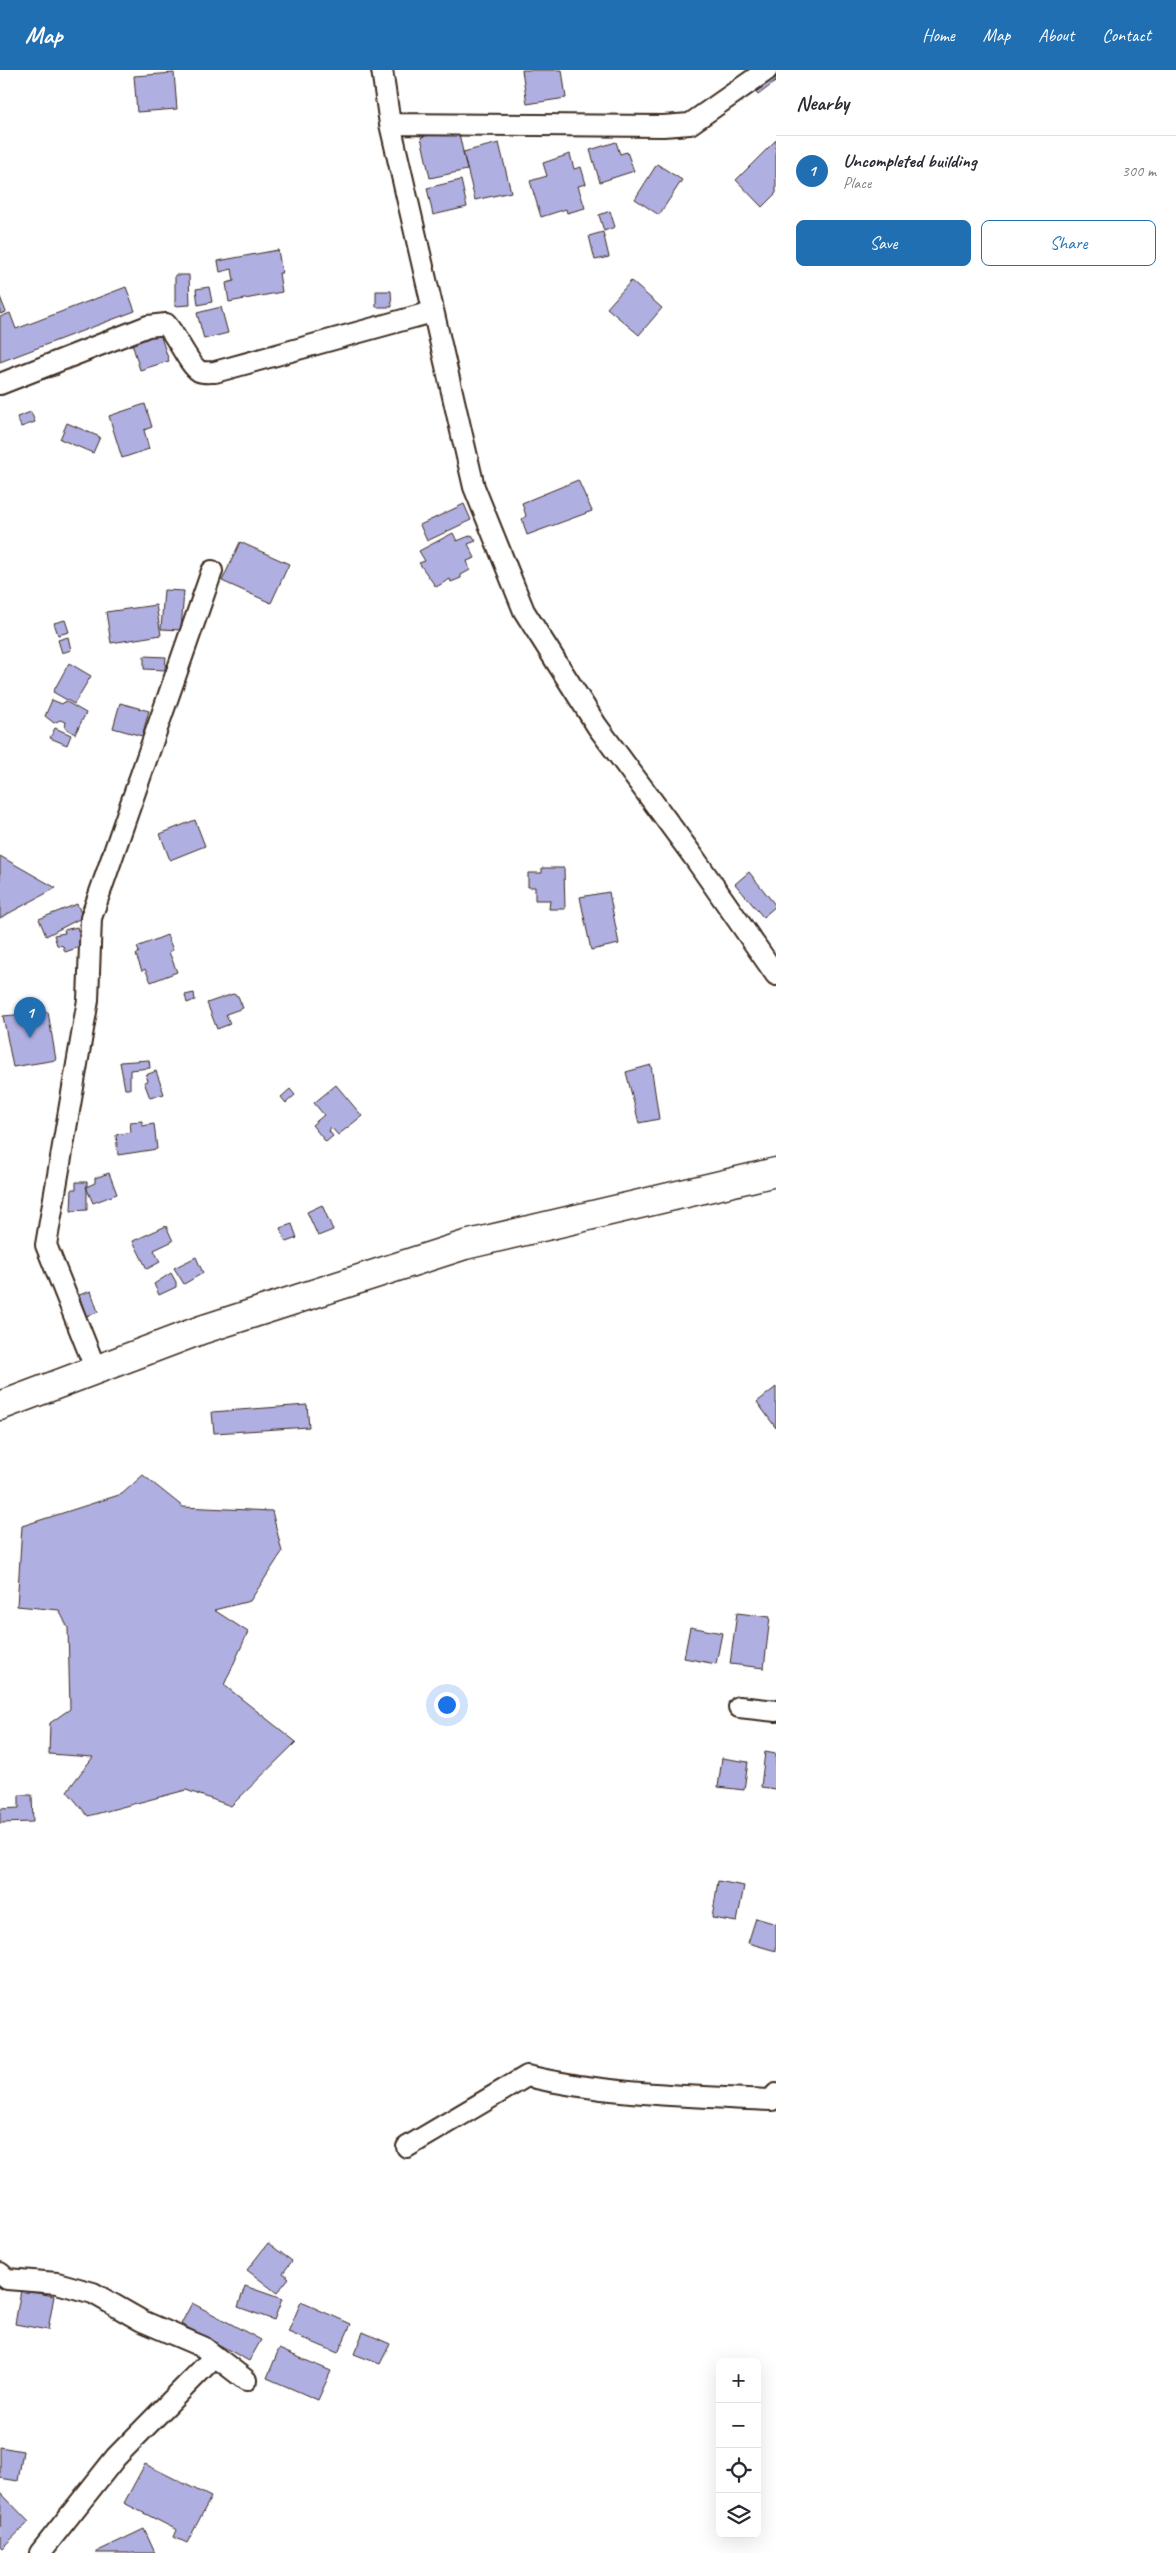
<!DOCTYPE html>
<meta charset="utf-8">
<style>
body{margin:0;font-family:Caveat,sans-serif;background:#f2f2f3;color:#2b2b33}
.controls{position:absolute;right:15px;bottom:15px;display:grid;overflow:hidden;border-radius:8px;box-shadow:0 5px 20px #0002}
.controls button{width:45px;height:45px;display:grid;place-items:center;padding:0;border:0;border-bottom:1px solid #e1e1e2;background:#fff;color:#2b2b33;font:25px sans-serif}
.you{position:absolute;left:446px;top:1634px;width:18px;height:18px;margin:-12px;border:4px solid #fff;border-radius:50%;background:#1a73e8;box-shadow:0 0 0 8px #1a73e833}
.badge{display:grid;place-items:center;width:32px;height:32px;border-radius:50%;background:#1f6fb2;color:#fff;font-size:16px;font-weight:700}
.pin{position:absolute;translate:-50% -41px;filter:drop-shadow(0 1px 2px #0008)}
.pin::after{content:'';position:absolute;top:26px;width:18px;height:15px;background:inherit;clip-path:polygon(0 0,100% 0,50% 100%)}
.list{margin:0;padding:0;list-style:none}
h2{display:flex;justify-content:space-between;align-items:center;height:65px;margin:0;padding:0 20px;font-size:21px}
h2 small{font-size:16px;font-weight:400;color:#7c7c81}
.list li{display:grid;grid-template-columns:32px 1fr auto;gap:15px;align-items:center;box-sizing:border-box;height:70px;padding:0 20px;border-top:1px solid #e1e1e2}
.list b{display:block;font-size:19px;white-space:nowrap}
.list p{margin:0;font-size:16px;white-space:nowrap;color:#7c7c81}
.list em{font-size:16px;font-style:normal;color:#7c7c81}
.actions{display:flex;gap:10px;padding:15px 20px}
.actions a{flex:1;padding:11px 0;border:1px solid #1f6fb2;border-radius:8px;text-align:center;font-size:18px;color:#1f6fb2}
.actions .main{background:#1f6fb2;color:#fff}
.icon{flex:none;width:28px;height:28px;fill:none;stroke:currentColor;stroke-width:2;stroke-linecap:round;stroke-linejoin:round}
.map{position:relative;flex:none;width:776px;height:2483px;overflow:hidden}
header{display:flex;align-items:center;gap:30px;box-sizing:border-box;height:70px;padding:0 25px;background:#1f6fb2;color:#fff}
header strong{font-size:24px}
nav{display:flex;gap:28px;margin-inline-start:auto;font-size:18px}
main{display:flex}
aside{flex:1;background:#fff}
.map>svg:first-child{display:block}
.building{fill:#b0afe1;stroke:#3b2a1e}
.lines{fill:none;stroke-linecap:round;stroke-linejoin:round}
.minor-casing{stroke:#3b2a1e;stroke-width:24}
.secondary-casing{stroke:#3b2a1e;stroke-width:31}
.minor{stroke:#fff;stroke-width:20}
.secondary{stroke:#fff;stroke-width:28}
</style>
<header>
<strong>Map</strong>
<nav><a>Home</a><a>Map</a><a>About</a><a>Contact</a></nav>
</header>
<main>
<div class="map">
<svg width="776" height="2483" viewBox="0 0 776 2483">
<rect width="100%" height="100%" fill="#fff"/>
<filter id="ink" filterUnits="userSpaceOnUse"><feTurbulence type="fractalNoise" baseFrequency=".02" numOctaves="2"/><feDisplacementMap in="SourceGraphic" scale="10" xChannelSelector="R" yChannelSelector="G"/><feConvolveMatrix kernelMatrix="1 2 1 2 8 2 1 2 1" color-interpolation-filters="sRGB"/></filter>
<g filter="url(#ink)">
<path class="building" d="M522,0H562L566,28L527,34Z
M776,1V13L775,12L758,25L753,19Z
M174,3L177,39L137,42L134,6Z
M458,59L467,100L430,108L421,67Z
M776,70V123L762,137L736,110Z
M616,72L620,84L627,82L634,101L600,112L590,80Z
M499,73L511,122L475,130L463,82Z
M570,84L574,99L581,97L586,114L578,116L585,138L567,143L566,139L541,147L530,111L547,106L543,93Z
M657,94L682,110L659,145L635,129Z
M461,110L467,137L433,145L427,118Z
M610,141L615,157L604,161L599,145Z
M603,162L609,187L595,190L589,166Z
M278,180L282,203H279L282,222L229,232L226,213L234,211L232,199L220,202L218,191Z
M175,205H189L190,235L175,236Z
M631,211L662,238L639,265L607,238Z
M126,217L135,241L0,292V247L10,243L16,259Z
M209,217L212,232L198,235L196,219Z
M376,221H391L392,237H376Z
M0,227L6,242L0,244Z
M221,237L228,263L204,269L197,243Z
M159,261L169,291L140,300L131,270Z
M56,298L59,305L38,311L36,304Z
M145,334L152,357L144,360L149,379L122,388L109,346Z
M31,342L35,352L21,357L17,347Z
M67,353L100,367L93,383L60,369Z
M578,410L592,441L527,465L522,449L526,446L522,433Z
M464,434L471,450L427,471L420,455Z
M453,463L457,471L472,465L476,471L468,474L475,488L467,491L470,500L461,505V508L451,512L450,509L436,517L419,493L425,491L419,481Z
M240,472L289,494L271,533L222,511Z
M164,520L184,521L181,560L161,559Z
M156,535L161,565L111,573L106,542Z
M65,550L69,562L58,565L54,553Z
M68,567L71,580L62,583L58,570Z
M144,586L166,587L165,600L144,599Z
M69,593L91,606L74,634L53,622Z
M52,630L62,634L65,631L86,643L75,664L65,658L66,652L60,650L54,653L45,646Z
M120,633L149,641L142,666L113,658Z
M55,658L71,665L67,675L50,668Z
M195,750L205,776L170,790L160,764Z
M0,786L56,818L0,848Z
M542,798H564L565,839H549L550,830H535V817H528V803H542Z
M749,802L776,836L763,847L735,814Z
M609,822L619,874L591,880L580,827Z
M77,834L83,847L46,866L39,849Z
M77,857L78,861L85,862L83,876L65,882L63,876L57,875L54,865L65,863L64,860Z
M167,865L173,880L169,882L177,902L151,912L145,899L142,901L136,885L139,882L137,877Z
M194,923L195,930L187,933L185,925Z
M233,924L238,926L243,938L226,944L230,954L217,959L207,933Z
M48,942L56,990L13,997L3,946Z
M149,990L150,998L130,1000V1019H125L120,992Z
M651,995L659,1049L639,1053L626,1002Z
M156,1001L164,1024L150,1028L144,1012L148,1011L146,1005Z
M336,1015L362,1046L338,1065L331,1057L329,1061L333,1066L326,1072L312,1055L324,1045L314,1033Z
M290,1019L295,1025L286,1033L281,1027Z
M142,1051V1056L154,1054L157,1079L118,1085L116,1065L131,1062L130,1052Z
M109,1103L117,1124L93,1133L86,1117L95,1113V1108Z
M76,1112H87V1140L71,1141L72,1119H76Z
M322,1135L333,1160L318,1166L307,1142Z
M292,1154L297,1168L286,1172L280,1158Z
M166,1156L173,1171L154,1180L160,1192L147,1199L133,1171Z
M196,1187L203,1203L184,1214L174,1198Z
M171,1203L176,1212V1217L159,1225L154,1214Z
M91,1221L98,1242L86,1246L79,1225Z
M776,1317V1358L757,1332Z
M307,1335L309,1357L214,1363L212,1342Z
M143,1405L183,1437L272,1441L282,1482L250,1531L214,1540L248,1562L224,1615L296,1672L231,1736L186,1720L88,1746L67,1721L93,1687L49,1684L50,1653L70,1639L68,1558L59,1540L17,1536L22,1456L122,1424Z
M737,1543L770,1547L764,1598L730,1594Z
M690,1557L722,1563L716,1594L684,1588Z
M765,1682L776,1684V1719L761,1717Z
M722,1688L748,1692L744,1720L718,1717Z
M19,1725H32L33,1752L0,1753V1739L19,1738Z
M718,1811L744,1816L737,1852L712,1848Z
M756,1848L776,1854V1881L748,1873Z
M268,2173L292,2191L283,2203L289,2208L277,2223L247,2200Z
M245,2216L282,2229L274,2250L238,2237Z
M21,2220L54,2226L48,2260L15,2254Z
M301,2232L351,2254L338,2283L288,2262Z
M192,2233L261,2270L249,2291L181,2254Z
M363,2262L390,2274L380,2294L354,2284Z
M279,2279L331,2301L318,2330L267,2308Z
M0,2377L23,2381L18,2411L0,2408Z
M145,2394L211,2427L187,2473L174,2467L177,2460L124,2433Z
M1,2423L29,2452L2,2478L0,2476Z
M144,2459L155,2483H96V2482Z"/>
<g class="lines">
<defs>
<path id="minor" d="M382,0L390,54L474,417L524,541L597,656L693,786L776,905
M390,54L663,56L690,54L767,0
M0,314L148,256L166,254C176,265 189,295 199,301C204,303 210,302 215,302L432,242
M96,1300L46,1175L88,930L91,848L212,501
M739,1637L776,1641
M407,2077L527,2006C607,2025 690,2026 772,2030L776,2024
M0,2203L7,2209L57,2213L93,2223L142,2251L203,2277L246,2310
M40,2483L116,2387L215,2286"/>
<path id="secondary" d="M0,1336L201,1260L465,1175L776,1102"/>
</defs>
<use href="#minor" class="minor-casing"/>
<use href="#secondary" class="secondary-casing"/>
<use href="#minor" class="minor"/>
<use href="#secondary" class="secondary"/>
</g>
</g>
</svg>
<div class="controls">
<button>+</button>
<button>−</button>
<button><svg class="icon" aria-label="locate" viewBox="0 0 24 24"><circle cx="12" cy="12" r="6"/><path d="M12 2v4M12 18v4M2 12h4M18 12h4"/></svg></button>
<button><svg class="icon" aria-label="layers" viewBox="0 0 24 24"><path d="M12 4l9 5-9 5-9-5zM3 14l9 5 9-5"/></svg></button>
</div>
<div class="you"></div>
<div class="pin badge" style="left:30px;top:968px">1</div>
</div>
<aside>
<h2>Nearby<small></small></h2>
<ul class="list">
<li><span class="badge">1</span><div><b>Uncompleted building</b><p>Place</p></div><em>300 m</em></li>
</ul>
<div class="actions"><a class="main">Save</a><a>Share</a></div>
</aside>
</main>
